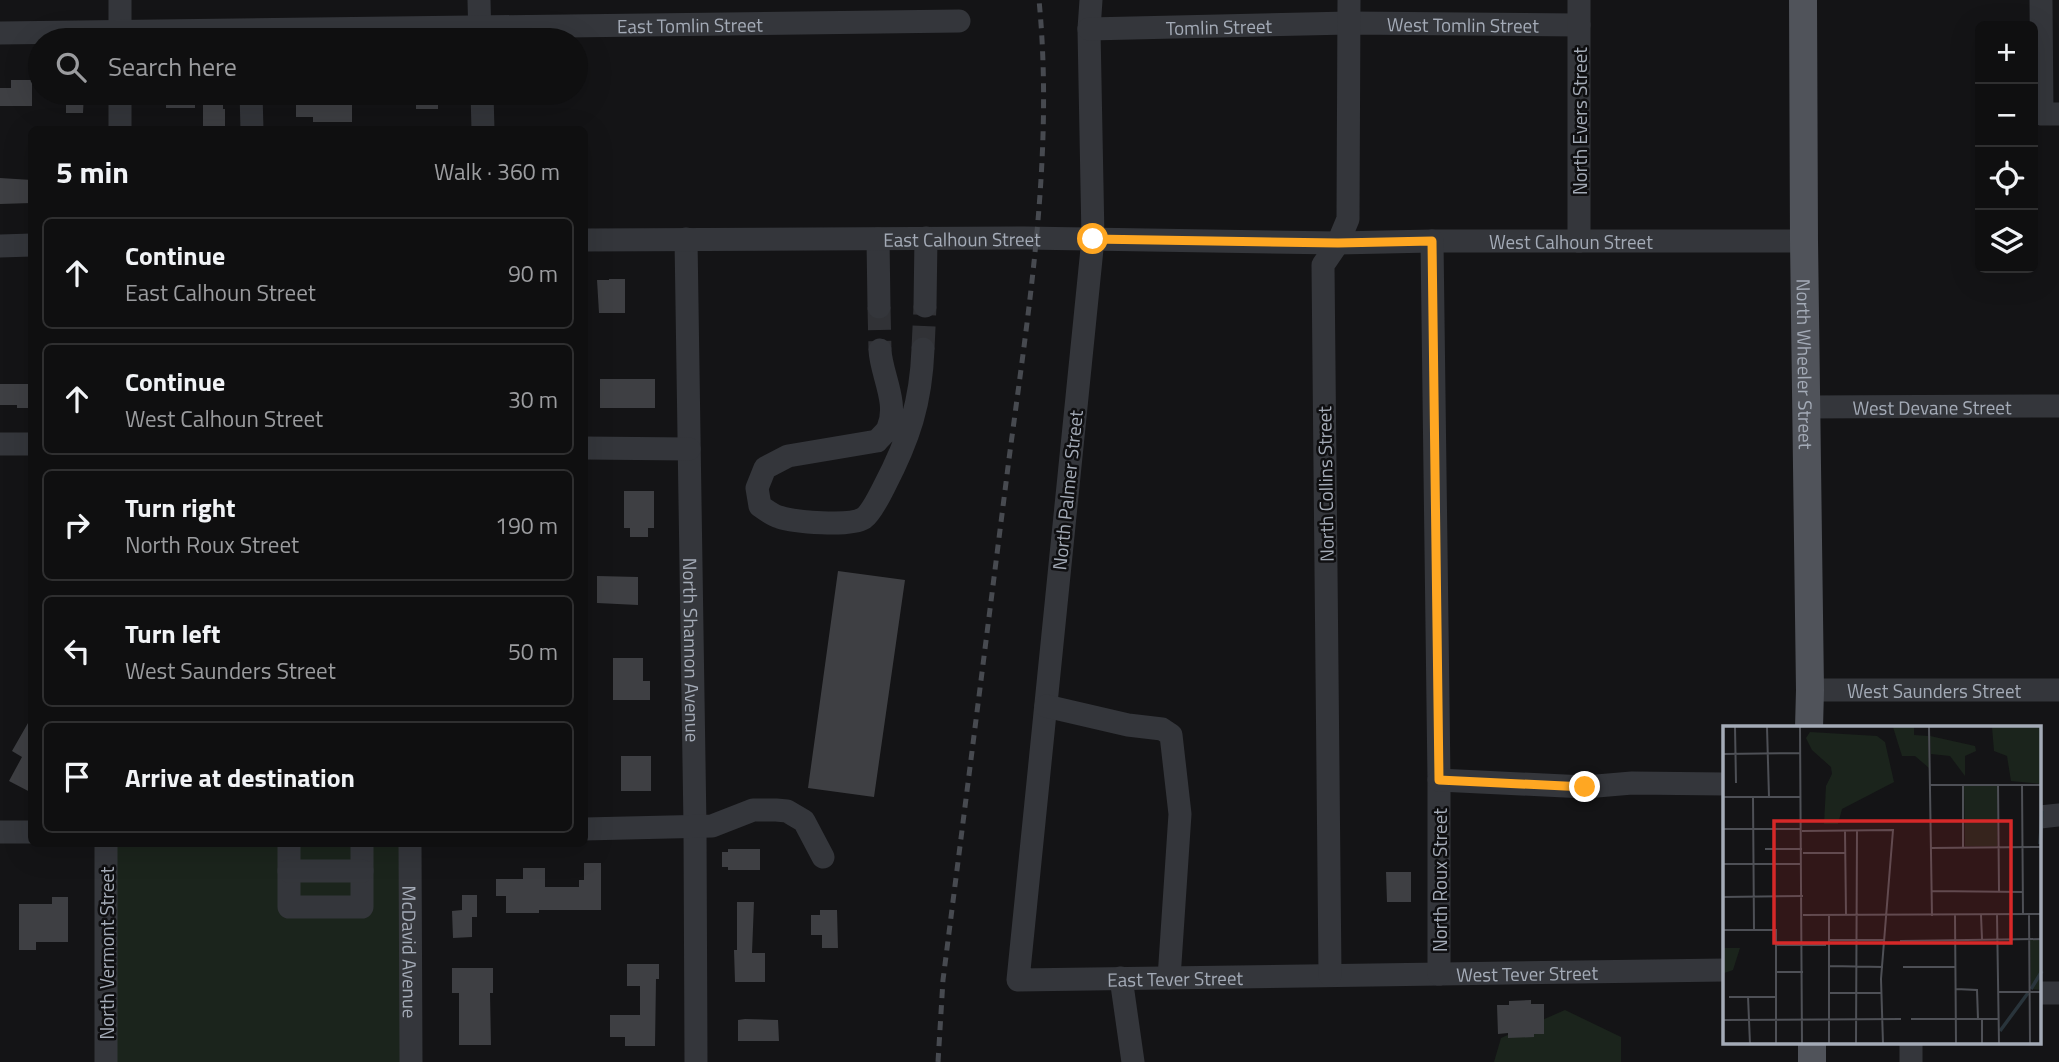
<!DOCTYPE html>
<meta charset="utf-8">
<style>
body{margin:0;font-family:"Titillium Web",sans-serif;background:#1d1d1e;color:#f1f3f6}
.controls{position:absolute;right:21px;top:21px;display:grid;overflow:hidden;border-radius:10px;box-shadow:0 7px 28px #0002}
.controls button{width:63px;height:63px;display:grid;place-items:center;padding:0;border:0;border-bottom:2px solid #2f2f30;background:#0f0f10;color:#f1f3f6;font:35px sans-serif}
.stop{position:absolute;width:21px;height:21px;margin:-16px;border:5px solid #ffa722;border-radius:50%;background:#fff}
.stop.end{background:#ffa722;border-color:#fff;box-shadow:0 2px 7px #0008}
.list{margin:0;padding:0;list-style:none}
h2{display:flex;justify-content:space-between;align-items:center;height:91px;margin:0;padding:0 28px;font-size:30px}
h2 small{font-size:23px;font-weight:400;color:#9b9c9f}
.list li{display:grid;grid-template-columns:46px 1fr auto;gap:21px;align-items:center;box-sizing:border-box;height:112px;margin:0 14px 14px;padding:0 14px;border:2px solid #2f2f30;border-radius:10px}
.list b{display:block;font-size:26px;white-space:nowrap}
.list p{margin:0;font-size:23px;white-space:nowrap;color:#9b9c9f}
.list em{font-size:23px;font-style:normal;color:#9b9c9f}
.icon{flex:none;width:38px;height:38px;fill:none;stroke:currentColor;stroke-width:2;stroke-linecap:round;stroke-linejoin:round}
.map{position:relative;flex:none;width:2059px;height:1062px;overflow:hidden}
.search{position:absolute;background:#0f0f10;box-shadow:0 7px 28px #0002;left:28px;top:28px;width:560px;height:77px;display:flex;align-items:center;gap:18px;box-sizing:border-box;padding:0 24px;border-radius:38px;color:#9b9c9f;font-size:26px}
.panel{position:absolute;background:#0f0f10;box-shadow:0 7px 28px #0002;left:28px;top:126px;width:560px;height:721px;border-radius:10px}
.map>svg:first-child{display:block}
.green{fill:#1b241c}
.building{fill:#3e3f43}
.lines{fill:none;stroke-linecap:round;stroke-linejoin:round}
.minor-tunnel{stroke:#313236;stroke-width:23;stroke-dasharray:23 11;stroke-linecap:butt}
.minor{stroke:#34363b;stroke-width:23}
.major{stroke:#50535a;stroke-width:28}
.rail{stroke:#474a50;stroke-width:5;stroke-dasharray:9 7;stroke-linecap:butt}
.route{stroke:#ffa722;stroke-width:9}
.labels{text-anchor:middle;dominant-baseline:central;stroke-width:5;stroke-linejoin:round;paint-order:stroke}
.street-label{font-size:19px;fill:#a4abb7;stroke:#0f0f11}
.inset-river{fill:none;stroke:#29343b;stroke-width:3.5}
.inset-road{fill:none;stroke:#4e5056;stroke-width:2}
.view{fill:#d62828;fill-opacity:0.15;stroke:#d62828;stroke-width:3.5}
.inset-edge{fill:none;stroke:#a4abb7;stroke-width:3.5}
</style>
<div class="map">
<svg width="2059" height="1062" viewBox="0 0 2059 1062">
<rect width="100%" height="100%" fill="#141416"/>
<path class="green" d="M115,844H401L402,1062H116Z
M1565,1010L1621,1037V1062H1494L1501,1038Z"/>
<path class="building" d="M11,80H32V106H0V88H11Z
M66,93H84L83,113H66Z
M166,93H195V108H166Z
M329,93H352V122H313V117H296V97H329Z
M416,93H438V109H416Z
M203,103H223V109H225V130H203Z
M0,178L32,180V203L0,204Z
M609,279H625V313H599L597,280H609Z
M600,379H655V408H600Z
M0,384H32V408H17V405H0Z
M624,491H654V528H648V537H630V528H624Z
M838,571L905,580L874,797L808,788Z
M597,576L638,577V605L597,603Z
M613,658H643V681H650V700H613Z
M32,716V793L9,781L22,757L12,751Z
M621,756H651V791H621Z
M728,849H760V870H728V867H722V852H728Z
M584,863H601V910H539V913H506V896H496V879H523V868H545V887H579V880H584Z
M1386,872H1411V902H1387Z
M462,895H477V917H472V937L453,938L452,911L462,910Z
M52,897H68V942H36V950H19V904H52Z
M737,902H754L752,953H765V982H735L734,950H737Z
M820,910H837L838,948H822V935H811V915H820Z
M627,964H659V979H656L655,1046H625V1037H610V1015H640V986H627Z
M452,968H493V993H490L491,1045H459V993H452Z
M1531,1000V1004H1544V1034H1534V1037L1508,1038V1033L1498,1034L1497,1005H1509V1001Z
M745,1019L778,1020L779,1041H738V1020Z"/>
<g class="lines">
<path class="minor-tunnel" d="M879,307L880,350
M923,349L925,306"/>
<g class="minor">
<path d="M120,0V40"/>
<path d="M479,0L480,40"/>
<path id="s1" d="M1091,0L1089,29L1093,239L1018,980L1725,970"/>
<path d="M2041,0L2042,114H2059"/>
<path id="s2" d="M1089,29L1349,23L1579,25"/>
<path id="s3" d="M0,33L959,21"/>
<path d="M120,93V130"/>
<path d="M251,93L252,130"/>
<path d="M482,93L483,130"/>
<path id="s4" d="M686,239L695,827L696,1062"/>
<path d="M878,239L879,307"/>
<path id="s5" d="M584,240L1025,238L1338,243L1432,241H1804"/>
<path d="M1432,241L1439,780V974"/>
<path d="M1579,241V0"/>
<path d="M0,246L32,245"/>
<path d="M925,306L926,238"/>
<path d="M880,350C881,374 899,403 888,428C886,433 880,437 877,441L788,456L765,468L757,488L760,506C766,510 772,515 779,517C794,522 850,527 864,518C871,513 880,495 884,487C909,439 921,403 923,349"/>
<path id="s6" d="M1806,407L2059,406"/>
<path d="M0,444H32"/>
<path d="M584,448L689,449"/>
<path id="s7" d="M1810,690H2059"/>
<path d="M1046,706L1128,725L1162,729L1171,735L1180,814L1169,978"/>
<path d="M1439,780L1585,787L1632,783L1725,784"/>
<path d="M2040,817L2059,815"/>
<path d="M584,829L712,826L753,810H776L787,811L804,821L823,857"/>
<path d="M0,832H32"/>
<path d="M106,844V1062"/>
<path d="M289,844V907H362V844"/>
<path id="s8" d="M410,844L411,1062"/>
<path d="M289,871H362"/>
<path d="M1330,975L1323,265L1338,243L1348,219L1349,0"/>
<path d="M1121,978L1133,1062"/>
<path d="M2040,993H2059"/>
<path d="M1911,1043V1062"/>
</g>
<g class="major">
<path id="s9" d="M1803,0L1804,241L1810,690L1809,728"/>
<path d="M1812,1043V1062"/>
</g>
<path class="rail" d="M938,1062L943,980C965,807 987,633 1009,459C1029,307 1054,154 1039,0"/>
</g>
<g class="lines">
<path class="route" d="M1093,239L1338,243L1432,241L1439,780L1585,787"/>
</g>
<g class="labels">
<g class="street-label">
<text stroke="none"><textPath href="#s3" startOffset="690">East Tomlin Street</textPath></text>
<text stroke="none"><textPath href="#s2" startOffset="374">West Tomlin Street</textPath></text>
<text stroke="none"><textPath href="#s2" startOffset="130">Tomlin Street</textPath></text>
<text transform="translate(1579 121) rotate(-90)">North Evers Street</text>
<text stroke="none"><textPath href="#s5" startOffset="378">East Calhoun Street</textPath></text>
<text stroke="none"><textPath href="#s5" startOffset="987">West Calhoun Street</textPath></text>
<text stroke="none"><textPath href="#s9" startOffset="364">North Wheeler Street</textPath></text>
<text stroke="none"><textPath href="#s6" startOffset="126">West Devane Street</textPath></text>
<text transform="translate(1325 484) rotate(-91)">North Collins Street</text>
<text transform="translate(1067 490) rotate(-84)">North Palmer Street</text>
<text stroke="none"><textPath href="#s4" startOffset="411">North Shannon Avenue</textPath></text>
<text stroke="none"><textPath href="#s7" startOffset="124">West Saunders Street</textPath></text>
<text transform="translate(1439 880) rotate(-90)">North Roux Street</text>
<text transform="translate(106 953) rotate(-90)">North Vermont Street</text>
<text stroke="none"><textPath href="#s8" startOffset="108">McDavid Avenue</textPath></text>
<text stroke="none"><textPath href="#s1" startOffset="1493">West Tever Street</textPath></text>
<text stroke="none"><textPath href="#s1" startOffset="1141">East Tever Street</textPath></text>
</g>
</g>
<g transform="translate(1723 726)">
<rect width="318" height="318" fill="#141416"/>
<path d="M170,1H191V9L205,10L206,42L192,30H179ZM269,1H318V58L288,55L284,30L271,25ZM87,6L154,10L162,16L171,56L119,83L115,98H101L103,60L109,48L108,41L89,24L83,12ZM207,10L252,20L253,25L242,30V50L227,30L208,28ZM241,60H274V120H242ZM307,214H318V264L308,263ZM0,222H17L10,244L1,247Z" fill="#1b241c"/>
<path class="inset-river" d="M317,118L319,85M308,263L319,245M277,305L305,267"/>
<path class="inset-road" d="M12,1L13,57M44,1L46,71M77,1L79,318M206,1L209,190M0,28L77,27M299,58L300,189M207,59H319M240,59V121M275,59L276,166M0,71H78M30,71L31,204M0,103H78M79,105L170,104L158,253L160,318M122,105L123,189M208,122L319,121M42,123H79M80,127H122M0,138H78M208,165L300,166M0,171L80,170M306,188L307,318M80,189L319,188M106,189V318M232,189L233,318M258,189L259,213M274,189L276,318M0,204H53V318M106,214H162M177,215L319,213M53,219H103M106,240L160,241M180,241H233M53,246H80M233,263L254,264L255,293M275,266H319M106,267H158M25,270L27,318M6,271H52M188,293H275M259,293V318M0,294L178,293M133,318L134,105"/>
<path class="view" d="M51,95H288V217H51Z"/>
<rect width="318" height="318" class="inset-edge"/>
</g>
</svg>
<div class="controls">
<button>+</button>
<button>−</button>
<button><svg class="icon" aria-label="locate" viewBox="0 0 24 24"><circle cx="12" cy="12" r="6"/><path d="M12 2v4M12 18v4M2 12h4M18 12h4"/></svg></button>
<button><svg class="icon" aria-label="layers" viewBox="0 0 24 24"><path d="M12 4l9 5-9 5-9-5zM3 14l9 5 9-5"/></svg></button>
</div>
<div class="stop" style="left:1093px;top:239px"></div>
<div class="stop end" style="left:1585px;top:787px"></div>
<div class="search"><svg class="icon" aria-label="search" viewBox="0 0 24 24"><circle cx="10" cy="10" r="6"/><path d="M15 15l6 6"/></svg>Search here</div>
<section class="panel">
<h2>5 min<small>Walk · 360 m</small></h2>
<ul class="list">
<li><svg class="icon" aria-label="ahead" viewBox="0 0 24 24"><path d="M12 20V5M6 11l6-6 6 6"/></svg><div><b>Continue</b><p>East Calhoun Street</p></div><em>90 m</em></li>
<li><svg class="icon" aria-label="ahead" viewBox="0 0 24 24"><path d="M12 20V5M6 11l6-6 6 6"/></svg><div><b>Continue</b><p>West Calhoun Street</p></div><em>30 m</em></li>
<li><svg class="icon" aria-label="right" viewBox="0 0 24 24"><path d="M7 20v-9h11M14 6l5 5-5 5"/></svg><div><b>Turn right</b><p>North Roux Street</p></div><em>190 m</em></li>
<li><svg class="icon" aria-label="left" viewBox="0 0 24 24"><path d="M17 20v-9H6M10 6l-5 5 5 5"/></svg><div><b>Turn left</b><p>West Saunders Street</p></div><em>50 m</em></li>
<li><svg class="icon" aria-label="arrive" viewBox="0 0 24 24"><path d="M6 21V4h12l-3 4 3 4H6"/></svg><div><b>Arrive at destination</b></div></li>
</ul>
</section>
</div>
